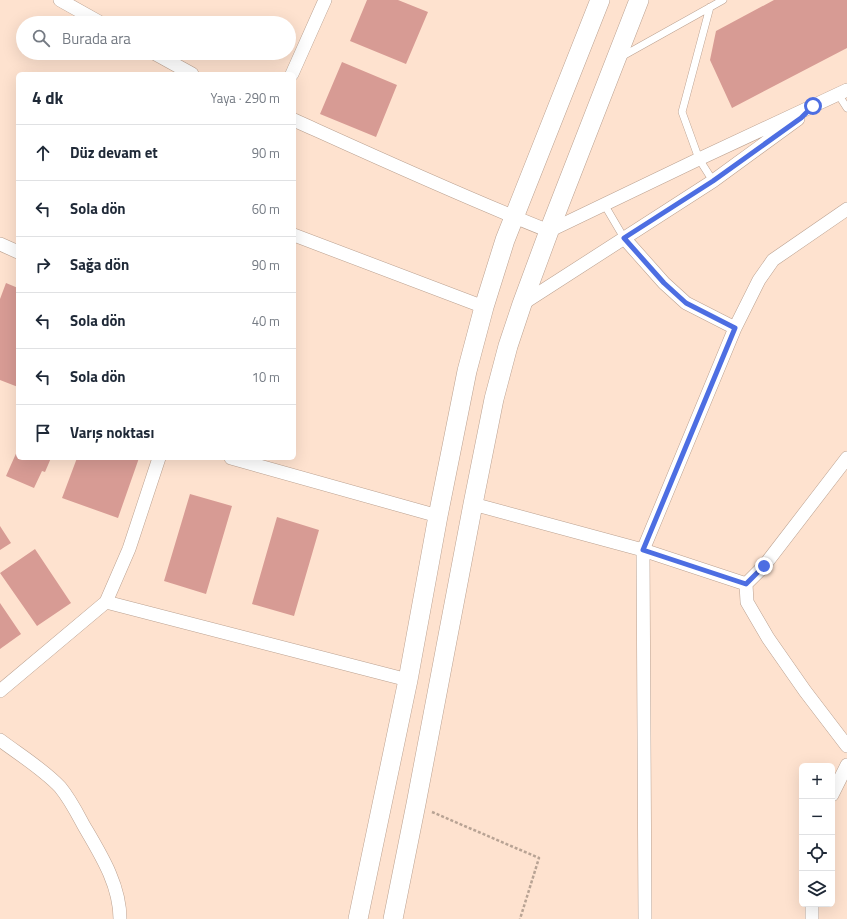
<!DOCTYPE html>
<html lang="tr">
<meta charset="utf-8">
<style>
body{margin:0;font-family:"Titillium Web",sans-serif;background:#f2f2f3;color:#1f2937}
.controls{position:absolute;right:12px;bottom:12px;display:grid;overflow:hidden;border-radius:6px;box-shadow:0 4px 16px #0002}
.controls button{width:36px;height:36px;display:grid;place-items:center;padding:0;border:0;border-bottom:1px solid #e0e1e3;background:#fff;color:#1f2937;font:20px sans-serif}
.stop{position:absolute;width:12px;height:12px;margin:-9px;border:3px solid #4d6ee2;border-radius:50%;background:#fff}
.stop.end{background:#4d6ee2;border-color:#fff;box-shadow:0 1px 4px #0008}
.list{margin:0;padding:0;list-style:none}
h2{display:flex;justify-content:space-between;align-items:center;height:52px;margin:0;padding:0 16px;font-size:17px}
h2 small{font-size:13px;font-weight:400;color:#747a83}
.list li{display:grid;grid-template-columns:26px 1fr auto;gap:12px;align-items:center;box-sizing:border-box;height:56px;padding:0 16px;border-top:1px solid #e0e1e3}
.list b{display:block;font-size:15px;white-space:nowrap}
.list em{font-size:13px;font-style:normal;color:#747a83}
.icon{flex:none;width:22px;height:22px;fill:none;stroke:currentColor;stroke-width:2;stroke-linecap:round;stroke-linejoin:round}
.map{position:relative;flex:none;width:847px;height:919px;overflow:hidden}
.search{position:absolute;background:#fff;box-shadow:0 4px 16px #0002;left:16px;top:16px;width:280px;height:44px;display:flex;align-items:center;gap:10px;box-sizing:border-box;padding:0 14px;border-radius:22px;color:#747a83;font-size:15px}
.panel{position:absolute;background:#fff;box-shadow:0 4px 16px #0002;left:16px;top:72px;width:280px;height:388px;border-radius:6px}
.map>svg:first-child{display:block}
.building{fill:#d79b94}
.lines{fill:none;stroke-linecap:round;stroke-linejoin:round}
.lane-casing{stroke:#bba190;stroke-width:8}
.street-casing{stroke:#bba190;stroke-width:14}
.secondary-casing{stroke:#bba190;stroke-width:20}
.path{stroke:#b8a394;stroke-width:2.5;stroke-dasharray:3 2;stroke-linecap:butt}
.lane{stroke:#fff;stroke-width:7}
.street{stroke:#fff;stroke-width:13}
.secondary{stroke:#fff;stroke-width:19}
.route{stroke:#4d6ee2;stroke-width:5}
</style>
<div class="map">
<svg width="847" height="919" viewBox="0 0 847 919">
<rect width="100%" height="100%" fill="#fee2cf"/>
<path class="building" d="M367,0H398L428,12L406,64L350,41Z
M774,0H847V48L732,108L710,60L716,31Z
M342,62L397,85L376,137L320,114Z
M6,283L18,288V387L0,380V299Z
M18,449V458H51L45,472L42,471L34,488L6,476Z
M77,458H139L118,518L62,498Z
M190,494L232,506L206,594L164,581Z
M277,517L319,530L294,616L252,604Z
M0,526L11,543L0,550Z
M35,549L71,603L37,626L0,573Z
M0,603L21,634L0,649Z"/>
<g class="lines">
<defs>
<path id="lane" d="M710,7L682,112L699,159L713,181
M621,57L723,0
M838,94L847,108
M604,204L624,238"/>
<path id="street" d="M60,0L101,23
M154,53L192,74
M292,74L325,0
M294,120C378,158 463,197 549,231L699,159L847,90
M294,235L484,307
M624,238L664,283L686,303L735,328
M0,244L18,252
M522,304L713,181L798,119
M231,458L438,516
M847,458L764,566L746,584L747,602L768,638L805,691L847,746
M473,504L643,550L746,584
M106,602L408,680
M0,691L106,602L129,549L159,458
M0,740C20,755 43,769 60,787C70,799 77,813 84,826C101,855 120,885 120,919
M832,795L847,765
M645,919L643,550L735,328L759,280L773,260L847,209
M812,919V904"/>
<path id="secondary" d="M358,919L408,680L438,516L467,371L484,307L505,240L600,0
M393,919L416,804L473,504L494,399L508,346L522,304L549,231L639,0"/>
</defs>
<use href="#lane" class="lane-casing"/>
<use href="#street" class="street-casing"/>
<use href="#secondary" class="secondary-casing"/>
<path class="path" d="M432,812L539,858L520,919"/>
<use href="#lane" class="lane"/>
<use href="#street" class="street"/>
<use href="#secondary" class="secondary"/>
</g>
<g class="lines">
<path class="route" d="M764,566L746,584L643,550L735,328L686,303L664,283L624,238L713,181L801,118L813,106"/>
</g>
</svg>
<div class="controls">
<button>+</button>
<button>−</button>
<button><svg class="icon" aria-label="locate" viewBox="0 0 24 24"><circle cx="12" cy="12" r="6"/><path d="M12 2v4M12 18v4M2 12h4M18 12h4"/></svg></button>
<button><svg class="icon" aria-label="layers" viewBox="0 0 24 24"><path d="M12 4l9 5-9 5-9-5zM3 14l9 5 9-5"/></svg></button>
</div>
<div class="stop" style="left:813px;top:106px"></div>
<div class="stop end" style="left:764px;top:566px"></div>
<div class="search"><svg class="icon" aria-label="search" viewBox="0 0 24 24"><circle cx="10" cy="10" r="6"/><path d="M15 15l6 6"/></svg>Burada ara</div>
<section class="panel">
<h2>4 dk<small>Yaya · 290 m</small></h2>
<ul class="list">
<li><svg class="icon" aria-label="ahead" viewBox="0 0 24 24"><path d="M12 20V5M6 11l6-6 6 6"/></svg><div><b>Düz devam et</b></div><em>90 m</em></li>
<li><svg class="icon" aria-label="left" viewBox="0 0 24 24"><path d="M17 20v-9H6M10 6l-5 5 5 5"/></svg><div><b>Sola dön</b></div><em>60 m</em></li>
<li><svg class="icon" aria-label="right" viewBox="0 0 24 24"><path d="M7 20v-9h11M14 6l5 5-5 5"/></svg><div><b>Sağa dön</b></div><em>90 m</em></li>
<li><svg class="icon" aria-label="left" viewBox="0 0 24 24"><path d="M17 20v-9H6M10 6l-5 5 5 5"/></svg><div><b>Sola dön</b></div><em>40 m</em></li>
<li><svg class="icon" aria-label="left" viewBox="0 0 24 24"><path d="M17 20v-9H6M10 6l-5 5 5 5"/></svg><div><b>Sola dön</b></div><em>10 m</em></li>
<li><svg class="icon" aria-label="arrive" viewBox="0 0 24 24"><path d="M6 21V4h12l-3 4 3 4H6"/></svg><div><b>Varış noktası</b></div></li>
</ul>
</section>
</div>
